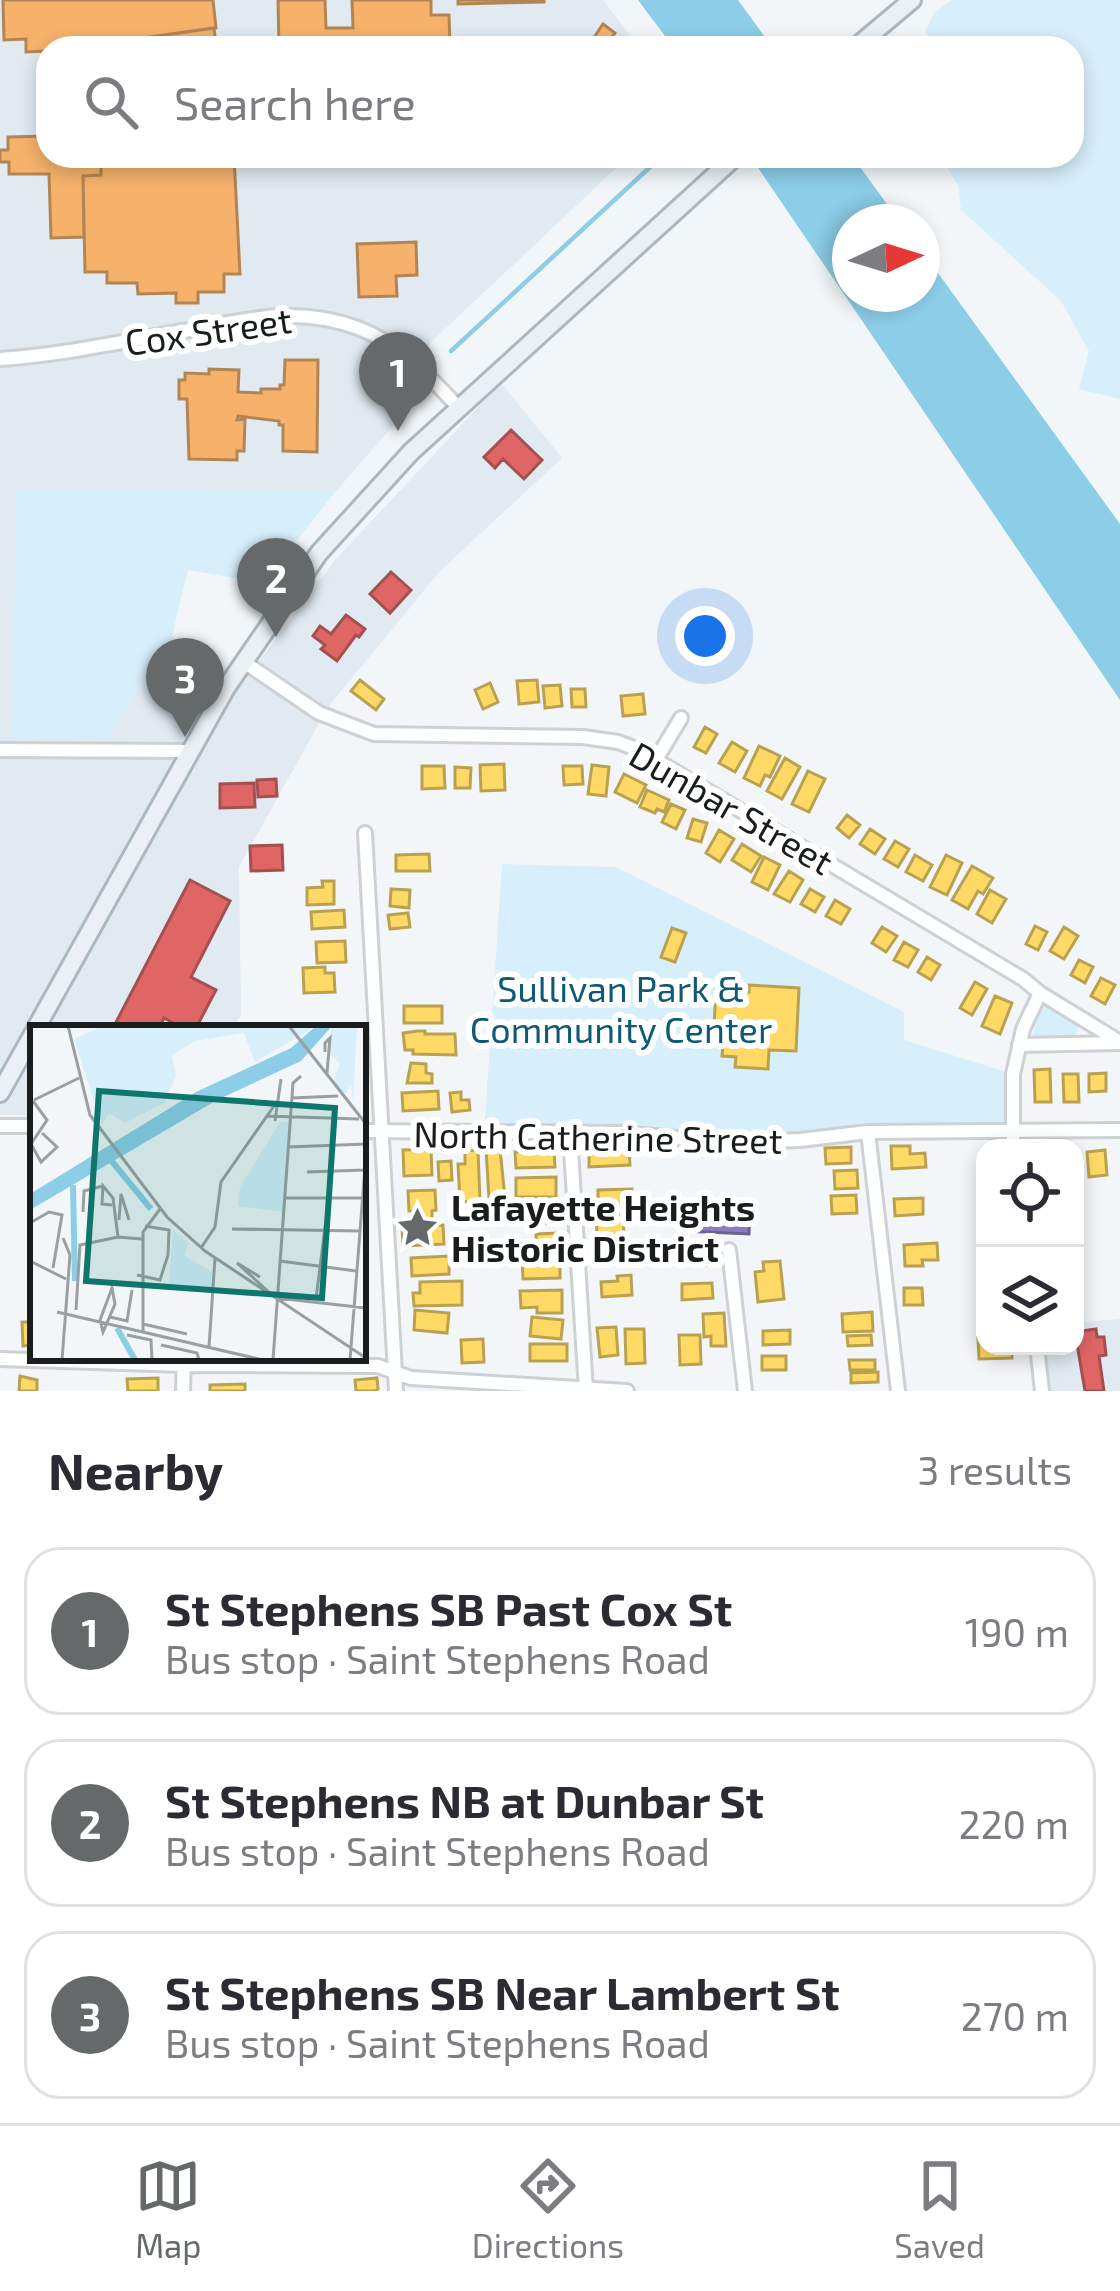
<!DOCTYPE html>
<meta charset="utf-8">
<style>
body{margin:0;font-family:"Exo 2",sans-serif;background:#f2f2f3;color:#2b2b33}
.controls{position:absolute;right:36px;bottom:36px;display:grid;overflow:hidden;border-radius:24px;box-shadow:0 6px 18px #0003}
.controls button{width:108px;height:108px;display:grid;place-items:center;padding:0;border:0;border-bottom:3px solid #e1e1e2;background:#fff;color:#2b2b33;font:60px sans-serif}
.compass{position:absolute;left:832px;top:204px;width:108px;height:108px;border-radius:50%;background:#fff;box-shadow:0 6px 18px #0003;rotate:86deg}
.you{position:absolute;left:705px;top:636px;width:42px;height:42px;margin:-30px;border:9px solid #fff;border-radius:50%;background:#1a73e8;box-shadow:0 0 0 18px #1a73e833}
.badge{display:grid;place-items:center;width:78px;height:78px;border-radius:50%;background:#65696a;color:#fff;font-size:39px;font-weight:700}
.pin{position:absolute;translate:-50% -99px;filter:drop-shadow(0 3px 6px #0008)}
.pin::after{content:'';position:absolute;top:63px;width:42px;height:36px;background:inherit;clip-path:polygon(0 0,100% 0,50% 100%)}
.list{margin:0;padding:0;list-style:none}
h2{display:flex;justify-content:space-between;align-items:center;height:156px;margin:0;padding:0 48px;font-size:51px}
h2 small{font-size:39px;font-weight:400;color:#7c7c81}
.list li{display:grid;grid-template-columns:78px 1fr auto;gap:36px;align-items:center;box-sizing:border-box;height:168px;margin:0 24px 24px;padding:0 24px;border:3px solid #e1e1e2;border-radius:36px}
.list b{display:block;font-size:45px;white-space:nowrap}
.list p{margin:0;font-size:39px;white-space:nowrap;color:#7c7c81}
.list em{font-size:39px;font-style:normal;color:#7c7c81}
.icon{flex:none;width:66px;height:66px;fill:none;stroke:currentColor;stroke-width:2;stroke-linecap:round;stroke-linejoin:round}
.map{position:relative;flex:none;width:1120px;height:1391px;overflow:hidden}
.search{position:absolute;background:#fff;box-shadow:0 6px 18px #0003;left:36px;right:36px;top:36px;height:132px;display:flex;align-items:center;gap:30px;box-sizing:border-box;padding:0 42px;border-radius:36px;color:#7c7c81;font-size:45px}
.sheet{height:732px;background:#fff}
nav{display:flex;justify-content:space-around;align-items:center;box-sizing:border-box;height:168px;border-top:3px solid #e1e1e2;background:#fff;font-size:33px;color:#7c7c81}
nav a{display:grid;justify-items:center;gap:6px}
nav .on{color:#65696a}
.map>svg:first-child{display:block}
.built{fill:#e0eaf0}
.green{fill:#d7effb}
.water{fill:#8ccde8}
.homes{fill:#ffd966;stroke:#baa150;stroke-width:3}
.shops{fill:#e06666;stroke:#a45050;stroke-width:3}
.offices{fill:#8e7cc3;stroke:#6b6092;stroke-width:3}
.health{fill:#f6b26b;stroke:#b48554;stroke-width:3}
.lines{fill:none;stroke-linecap:round;stroke-linejoin:round}
.stream{stroke:#8ccde8;stroke-width:4.5}
.minor-casing{stroke:#ced1d3;stroke-width:18}
.major-casing{stroke:#acb8be;stroke-width:22}
.minor{stroke:#fdfefe;stroke-width:12}
.major{stroke:#eaf0f3;stroke-width:16}
.labels{text-anchor:middle;dominant-baseline:central;stroke-width:12;stroke-linejoin:round;paint-order:stroke}
.street-label{font-size:36px;fill:#191d1e;stroke:#fff}
.park-label{font-size:36px;fill:#0e5973;stroke:#fff}
.poi-label{font-size:36px;font-weight:bold;fill:#191d1e;stroke:#fff;text-anchor:start}
.inset-river{fill:none;stroke:#8ccde8;stroke-width:6}
.inset-road{fill:none;stroke:#9b9fa1;stroke-width:3}
.view{fill:#0f766e;fill-opacity:0.15;stroke:#0f766e;stroke-width:6}
.inset-edge{fill:none;stroke:#191d1e;stroke-width:6}
</style>
<div class="map">
<svg width="1120" height="1391" viewBox="0 0 1120 1391">
<rect width="100%" height="100%" fill="#f2f6f8"/>
<path class="built" d="M0,0H603L640,48H48V156H629L429,344L413,403L336,491L16,489L106,739L172,636L242,684L334,561L501,383L562,458L440,571L328,707L239,867L241,1014L233,1028H33V1115H0Z
M1120,1319V1391H1048L1042,1346H1075V1323Z"/>
<path class="green" d="M952,0H1120V399L1079,389L1089,351L1061,301L961,210L958,185L946,166L948,156H1072V48H935L925,31L935,12Z
M16,489L336,491L263,583L188,570L172,636L106,739H12Z
M502,864L616,867L904,1012V1040L1013,1074L1015,1130L800,1140L484,1133Z
M1048,1006L1055,1008L1078,1026L1076,1036L1070,1038L1032,1036L1041,1008Z"/>
<path class="water" d="M638,0H738L773,48H674Z
M750,156H852L900,222H850V294H922V251L1120,524V700Z"/>
<path class="homes" d="M360,680L384,699L376,710L351,691Z
M537,680L539,702L519,704L517,681Z
M490,683L498,702L483,709L475,690Z
M560,685L562,706L545,708L543,686Z
M571,689H585L586,707H572Z
M643,694L645,714L623,716L621,696Z
M705,727L717,734L706,753L694,747Z
M732,742L747,751L735,772L719,763Z
M759,746L780,756L770,777L765,775L760,786L744,778Z
M785,758L800,767L782,799L767,791Z
M504,764L505,790L481,791L480,765Z
M592,765L609,767L606,796L588,794Z
M422,766H444L445,788L422,789Z
M563,766H582L583,784L564,785Z
M455,767L471,768L470,788H455Z
M808,771L825,779L809,812L792,804Z
M624,774L646,785L637,803L615,792Z
M647,790L669,800L664,812L657,809L655,813L640,807Z
M671,804L685,810L676,829L662,822Z
M847,815L860,825L849,838L837,828Z
M693,819L707,823L701,842L687,838Z
M870,829L885,839L875,854L860,844Z
M719,830L734,839L720,862L706,853Z
M895,841L909,849L898,867L884,859Z
M742,844L761,856L751,872L732,860Z
M429,854L430,871H396V855Z
M915,855L932,865L923,881L906,872Z
M946,855L962,863L947,895L930,887Z
M764,857L780,865L768,890L752,882Z
M972,866L993,878L983,894L978,891L968,909L952,900Z
M789,871L803,880L790,902L774,894Z
M322,881H334V904L307,905V888L323,887Z
M391,889L410,890L409,908L390,906Z
M810,889L824,897L815,912L801,904Z
M990,890L1006,899L992,923L977,914Z
M835,900L850,909L841,924L826,916Z
M344,910L345,927L312,929L311,912Z
M408,913L410,927L390,929L388,915Z
M1035,926L1047,932L1038,950L1026,944Z
M882,927L897,936L886,952L872,943Z
M1064,927L1078,936L1064,959L1050,951Z
M672,928L686,933L675,962L661,957Z
M345,941L346,962L317,963L316,942Z
M904,942L918,950L908,967L894,960Z
M927,957L940,965L931,980L918,972Z
M1079,960L1093,967L1085,983L1071,975Z
M325,967V973H334L335,992L304,993L303,968Z
M1101,978L1115,985L1105,1004L1091,996Z
M975,982L987,989L972,1015L960,1008Z
M749,985L799,988L796,1051L769,1050L768,1069L735,1067L736,1057L722,1056L723,1045L713,1044L716,990L749,992Z
M995,996L1012,1003L1000,1034L982,1026Z
M404,1006H442V1023H404Z
M417,1031H425V1034H455L456,1055L413,1054V1050H405L403,1033Z
M411,1063L426,1064V1073L432,1074V1083H407Z
M1050,1069L1051,1102H1035L1034,1070Z
M1106,1073V1091L1089,1092V1074Z
M1063,1074H1078L1079,1102H1064Z
M438,1091L439,1109L403,1111L402,1093Z
M461,1092V1100H469L470,1110L452,1112L450,1093Z
M891,1146H910V1154L925,1153L926,1167L892,1169Z
M851,1147V1163L826,1164L825,1148Z
M431,1149L432,1175L404,1176L403,1150Z
M486,1149H500L505,1198L489,1199Z
M478,1150L480,1201L460,1202L458,1164H465V1151Z
M629,1150L630,1165L589,1167V1151Z
M1105,1150L1107,1175L1089,1177L1087,1152Z
M554,1151L555,1167L516,1168L515,1152Z
M451,1161L452,1180L439,1181L438,1162Z
M857,1170L858,1188L835,1189L834,1171Z
M556,1177V1197H516V1178Z
M632,1189V1204L598,1205V1190Z
M435,1190L436,1210L432,1211V1219L414,1220V1211H409L408,1191Z
M856,1195L857,1213L832,1214L831,1196Z
M923,1198V1214L895,1216L894,1199Z
M556,1208V1223H533L532,1209Z
M623,1215L624,1234L597,1235L596,1216Z
M443,1225L444,1244L403,1246L402,1227Z
M558,1233L559,1248H536V1234Z
M937,1243L938,1260H922L923,1266H905L904,1245Z
M623,1245L624,1264L596,1265L595,1246Z
M712,1253V1263L707,1265L697,1263V1258H691V1263H678L677,1254Z
M449,1256V1274L412,1276L411,1258Z
M560,1258V1278L523,1279L522,1259Z
M780,1261L784,1299L758,1302L755,1272L764,1271L763,1262Z
M631,1275L632,1295L602,1297L601,1282L618,1281L617,1276Z
M462,1281V1305L414,1306L413,1293H420V1282Z
M712,1283L713,1298L682,1300V1284Z
M904,1288H922L923,1305H904Z
M562,1290V1313H537V1307L521,1308L520,1291Z
M415,1310L449,1313L447,1333L414,1330Z
M872,1312L873,1331L843,1332L842,1314Z
M724,1313L726,1346H711V1336L704,1337L703,1314Z
M532,1317L563,1320L561,1339L530,1336Z
M22,1322H33V1345L23,1346Z
M616,1327L618,1355L600,1357L597,1328Z
M625,1329H644L645,1363L626,1364Z
M790,1330V1344L763,1345V1331Z
M679,1335H700L701,1364L680,1365Z
M871,1335L872,1345L848,1346L847,1336Z
M978,1338H985V1346H1012V1358L979,1359Z
M483,1339L484,1362L462,1363L461,1340Z
M530,1344H567V1361H530Z
M762,1356H786V1370H762Z
M849,1360H875V1370H850Z
M878,1372V1382L851,1383V1373Z
M20,1376L37,1380V1391H19Z
M158,1378V1391H128L127,1379Z
M377,1378L378,1389L375,1391H356L355,1380Z
M245,1384V1391H210V1385Z"/>
<path class="shops" d="M511,430L542,460L524,479L503,459L495,468L484,457Z
M391,572L411,590L390,613L370,594Z
M346,615L365,629L359,637L356,635L337,661L321,649L325,645L313,636L320,626L331,634Z
M175,666L187,673L170,698L159,690Z
M276,779L277,796L258,797L257,780Z
M254,783L255,807L220,808V784Z
M282,845L283,870L251,871L250,846Z
M190,880L230,901L191,977L216,990L196,1028H182L164,1018L159,1028H113Z
M1096,1329L1097,1337H1104L1106,1355L1099,1356L1104,1391H1085L1075,1332Z"/>
<path class="offices" d="M718,1200L735,1201L734,1205L750,1206L749,1234L684,1231L686,1203L718,1204Z"/>
<path class="health" d="M3,0H213L216,28L142,38V48H48V51L26,52V39L4,40Z
M278,0H325L326,28H353L352,0H431V15H449L450,46H440V48H279Z
M458,0H544V2L458,4Z
M603,24L615,33L605,48H600L591,42Z
M214,28L216,44L142,48V38Z
M48,136V156H101V175L83,176L84,237L51,238L49,174H9V162H0V150H8V137Z
M101,156H234L240,274H224V292H198V303H176V293L138,294L137,283H107V272H85L83,176L101,175Z
M416,242L417,275L396,276L397,296L359,297L357,244Z
M285,360H318L317,452L283,451V425H279V421L238,416L237,420L245,419L244,451H237V460L189,459L187,399H179V380H185V373L209,374V369L239,370L238,392L261,393V389H280V385H284Z"/>
<g class="lines">
<path class="stream" d="M451,351L662,156"/>
<defs>
<path id="minor" d="M0,359C62,355 123,341 184,331C245,320 297,305 358,328C399,343 430,377 459,408
M244,662L319,713L374,734L583,737L618,742L639,750L1023,979L1040,993L1120,1042
M0,750L191,751
M657,758L681,718
M365,833L396,1391
M1019,1045L1120,1043
M0,1126H33
M363,1131L622,1133L729,1143L800,1140L868,1132L1120,1130
M868,1132L898,1391
M570,1133L586,1391
M1013,1148V1074L1023,1029L1040,993
M729,1250L745,1391
M1037,1346L1042,1391
M0,1359L184,1365L378,1366L411,1378L627,1391
M183,1391L184,1358"/>
<path id="major" d="M855,48L912,0
M36,1028L226,688L319,553L411,452L736,156
M0,1093L33,1034"/>
</defs>
<use href="#minor" class="minor-casing"/>
<use href="#major" class="major-casing"/>
<use href="#minor" class="minor"/>
<use href="#major" class="major"/>
</g>
<defs>
<symbol id="sight-bare" viewBox="-9 -9 18 18"><path d="M0-6L1.8-2.2L6-1.7L2.9 1.2L3.7 5.4L0 3.3L-3.7 5.4L-2.9 1.2L-6-1.7L-1.8-2.2Z" fill="#65696a" stroke="#fff" stroke-width="2.5" paint-order="stroke"/></symbol>
</defs>
<g fill-rule="evenodd">
<use href="#sight-bare" x="388" y="1198" width="59" height="59"/>
</g>
<g class="labels">
<g class="street-label">
<text transform="translate(208 330) rotate(-8)">Cox Street</text>
<text transform="translate(732 807) rotate(30)">Dunbar Street</text>
<text transform="translate(598 1136) rotate(1)">North Catherine Street</text>
</g>
<g class="park-label">
<text x="621" y="987">Sullivan Park &amp;<tspan x="621" dy="41">Community Center</tspan></text>
</g>
<g class="poi-label">
<text x="451" y="1206">Lafayette Heights<tspan x="451" dy="41">Historic District</tspan></text>
</g>
</g>
<g transform="translate(30 1025)">
<rect width="336" height="336" fill="#f2f6f8"/>
<path d="M72,1H286L225,37L214,8L165,16L142,30L146,51L134,78L95,98L79,88L72,100L44,14ZM302,1H327L323,77L321,60L315,70L303,56L310,38L297,27ZM250,97H260L254,187L208,181L210,162ZM143,205L158,219L155,231L182,247L181,263L139,259Z" fill="#d7effb"/>
<path d="M286,1H302L271,36L187,75L0,185V169L166,67L261,23Z" fill="#8ccde8"/>
<path class="inset-river" d="M80,134L121,184M43,160L45,256M87,303L105,335"/>
<path class="inset-road" d="M38,1L60,90L137,192L175,226L336,333M259,1L336,99M295,27V18L300,13L297,48M261,73L308,71M4,75L49,53M3,76L17,95L1,119L11,137L27,122L12,108M237,91L329,94M245,96L251,54M258,122L336,119M277,147L335,145M255,173H333M82,180L72,179L73,161L83,173L88,212L112,214M53,187L54,166L73,161M89,195L91,169L99,195M0,198L19,187L32,190L23,243M202,204L330,206M171,223L185,202L191,157L246,78M0,236L36,254M250,236L326,246M107,250L130,255L138,230L139,205L115,201M230,252L207,238L241,269M82,263L85,279L73,307L70,295ZM247,273L336,283M286,274L302,146M46,285L50,220L88,212M27,287L233,335M80,292L97,296L102,265M113,299L157,309M113,306V207L130,184M97,310L121,315L122,335M131,320L167,328L169,335M179,322L185,233M32,335L40,230L33,213M243,335L263,58L271,51M320,335L336,129"/>
<path class="view" d="M69,66L305,83L292,273L56,256Z"/>
<rect width="336" height="336" class="inset-edge"/>
</g>
</svg>
<div class="controls">
<button><svg class="icon" aria-label="locate" viewBox="0 0 24 24"><circle cx="12" cy="12" r="6"/><path d="M12 2v4M12 18v4M2 12h4M18 12h4"/></svg></button>
<button><svg class="icon" aria-label="layers" viewBox="0 0 24 24"><path d="M12 4l9 5-9 5-9-5zM3 14l9 5 9-5"/></svg></button>
</div>
<svg class="compass" viewBox="-18 -18 36 36"><path d="M0-13l5 13h-10z" fill="#e53935"/><path d="M0 13l5-13h-10z" fill="#7c7c81"/></svg>
<div class="you"></div>
<div class="pin badge" style="left:398px;top:431px">1</div>
<div class="pin badge" style="left:276px;top:637px">2</div>
<div class="pin badge" style="left:185px;top:737px">3</div>
<div class="search"><svg class="icon" aria-label="search" viewBox="0 0 24 24"><circle cx="10" cy="10" r="6"/><path d="M15 15l6 6"/></svg>Search here</div>
</div>
<section class="sheet">
<h2>Nearby<small>3 results</small></h2>
<ul class="list">
<li><span class="badge">1</span><div><b>St Stephens SB Past Cox St</b><p>Bus stop · Saint Stephens Road</p></div><em>190 m</em></li>
<li><span class="badge">2</span><div><b>St Stephens NB at Dunbar St</b><p>Bus stop · Saint Stephens Road</p></div><em>220 m</em></li>
<li><span class="badge">3</span><div><b>St Stephens SB Near Lambert St</b><p>Bus stop · Saint Stephens Road</p></div><em>270 m</em></li>
</ul>
</section>
<nav>
<a class="on"><svg class="icon" aria-label="map" viewBox="0 0 24 24"><path d="M3 6l6-2 6 2 6-2v14l-6 2-6-2-6 2zM9 4v14M15 6v14"/></svg>Map</a>
<a><svg class="icon" aria-label="directions" viewBox="0 0 24 24"><path d="M12 3l9 9-9 9-9-9zM9 14v-3h6M13 9l2 2-2 2"/></svg>Directions</a>
<a><svg class="icon" aria-label="saved" viewBox="0 0 24 24"><path d="M7 4h10v16l-5-4-5 4z"/></svg>Saved</a>
</nav>
